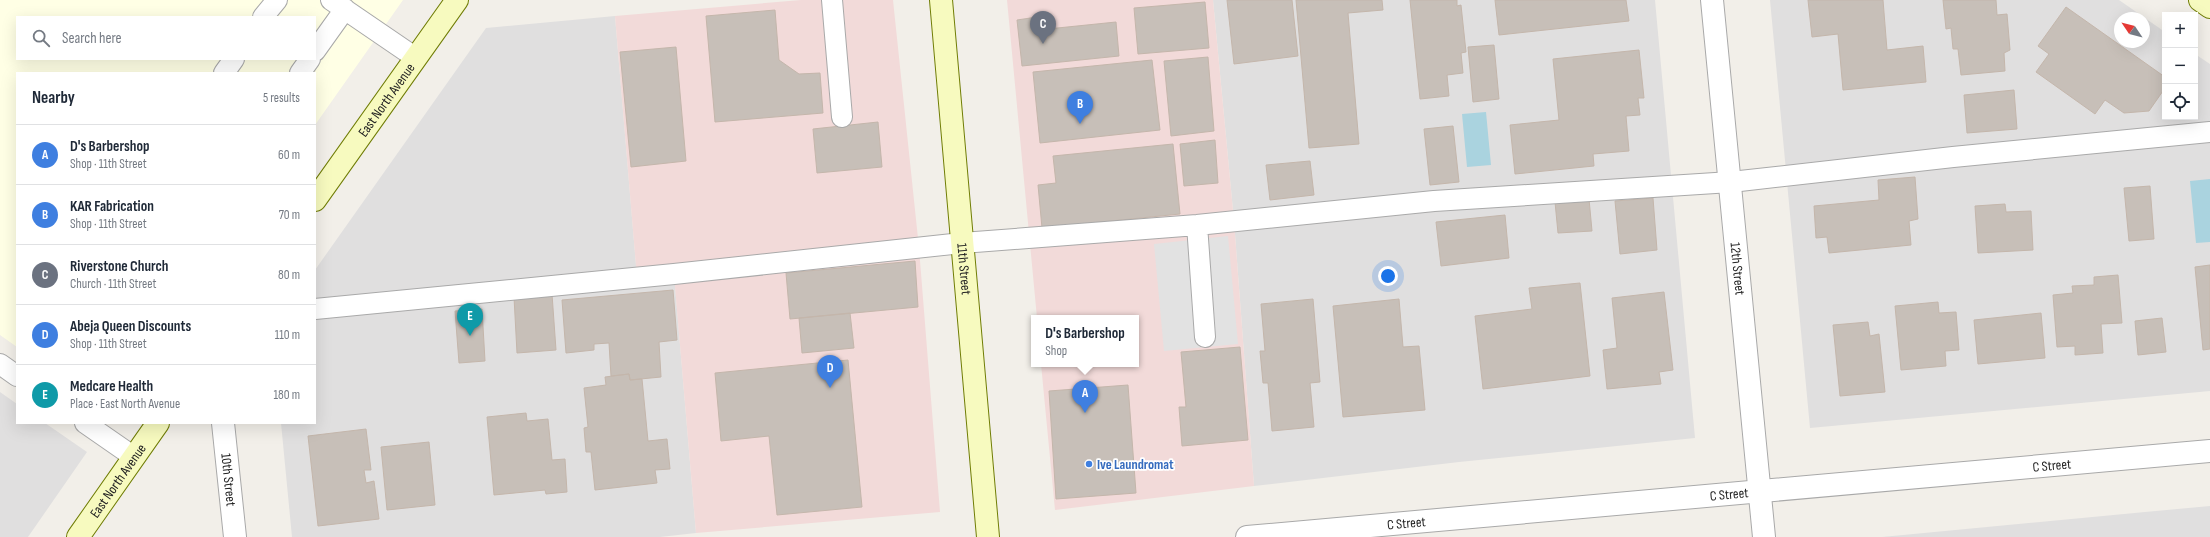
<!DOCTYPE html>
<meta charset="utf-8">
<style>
body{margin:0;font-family:"Sofia Sans Condensed",sans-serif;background:#f2f2f3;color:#1f2937}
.controls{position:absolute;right:12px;top:12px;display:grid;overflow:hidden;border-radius:0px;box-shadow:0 4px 16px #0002}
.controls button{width:36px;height:36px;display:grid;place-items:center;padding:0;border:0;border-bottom:1px solid #e0e1e3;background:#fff;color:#1f2937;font:20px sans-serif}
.compass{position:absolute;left:2114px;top:12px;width:36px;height:36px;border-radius:50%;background:#fff;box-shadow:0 4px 16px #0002;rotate:305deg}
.you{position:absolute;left:1388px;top:276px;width:14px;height:14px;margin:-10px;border:3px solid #fff;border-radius:50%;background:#1a73e8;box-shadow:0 0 0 6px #1a73e833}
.badge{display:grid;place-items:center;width:26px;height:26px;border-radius:50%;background:#d40000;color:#fff;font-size:13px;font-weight:700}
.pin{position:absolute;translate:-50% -33px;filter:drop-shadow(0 1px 2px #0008)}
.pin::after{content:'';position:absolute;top:21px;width:14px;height:12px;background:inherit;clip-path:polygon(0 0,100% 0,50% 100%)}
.popup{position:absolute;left:1031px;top:315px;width:108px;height:52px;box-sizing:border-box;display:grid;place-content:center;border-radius:0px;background:#fff;filter:drop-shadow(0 1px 3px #0005);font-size:13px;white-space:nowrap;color:#747a83}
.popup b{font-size:15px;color:#1f2937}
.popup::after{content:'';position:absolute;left:50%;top:100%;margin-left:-8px;border:8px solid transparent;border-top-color:#fff}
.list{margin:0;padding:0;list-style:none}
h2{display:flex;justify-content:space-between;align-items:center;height:52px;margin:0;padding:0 16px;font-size:17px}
h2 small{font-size:13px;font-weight:400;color:#747a83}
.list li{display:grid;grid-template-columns:26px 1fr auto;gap:12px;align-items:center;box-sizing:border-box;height:60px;padding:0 16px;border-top:1px solid #e0e1e3}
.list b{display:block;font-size:15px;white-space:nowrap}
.list p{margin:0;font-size:13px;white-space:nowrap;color:#747a83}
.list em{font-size:13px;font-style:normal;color:#747a83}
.icon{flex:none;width:22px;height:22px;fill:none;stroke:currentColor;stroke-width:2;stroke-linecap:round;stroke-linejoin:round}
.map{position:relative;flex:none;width:2210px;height:537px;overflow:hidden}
.search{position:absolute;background:#fff;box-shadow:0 4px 16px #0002;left:16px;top:16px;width:300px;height:44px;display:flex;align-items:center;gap:10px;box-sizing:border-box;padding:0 14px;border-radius:0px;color:#747a83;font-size:15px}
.panel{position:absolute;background:#fff;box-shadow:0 4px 16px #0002;left:16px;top:72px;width:300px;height:352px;border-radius:0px}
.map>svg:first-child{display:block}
.residential{fill:#e0dfdf;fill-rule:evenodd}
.commercial{fill:#f2dad9}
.education{fill:#ffffe5;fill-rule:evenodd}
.parking{fill:#e2e2e2}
.water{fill:#aad3df}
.building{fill:#c7bfb8;stroke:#c4b6ab}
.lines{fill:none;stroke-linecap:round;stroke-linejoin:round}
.lane-casing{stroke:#a9a9a9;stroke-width:22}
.street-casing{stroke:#a9a9a9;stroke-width:24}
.secondary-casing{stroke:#707d05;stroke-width:24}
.lane{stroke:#fff;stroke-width:20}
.street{stroke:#fff;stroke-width:22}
.secondary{stroke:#f7fabf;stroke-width:22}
.shop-dot{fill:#3f7fe0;stroke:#fff;stroke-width:1.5}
.labels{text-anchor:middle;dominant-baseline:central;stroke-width:3.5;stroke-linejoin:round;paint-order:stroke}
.street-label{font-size:14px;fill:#222;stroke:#fff}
.shop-label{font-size:14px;font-weight:bold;fill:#366cbe;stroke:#fff;text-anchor:start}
</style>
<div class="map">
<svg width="2210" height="537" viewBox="0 0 2210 537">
<rect width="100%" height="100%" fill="#f2efe9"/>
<path class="residential" d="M1213,0H1655L1695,438L1459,462L1254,486L1234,221Z
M1770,0H2119L2165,32V117H2195V54L2210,64V391L1810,428ZM2120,18H2144V42H2120Z
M615,16L637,277L674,274L696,533L660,537H292L281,423H315V270L486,28Z
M0,392L17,404V423H45L87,452L28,537H0Z
M2210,506V537H1882L2145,512Z"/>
<path class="commercial" d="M801,0H893L919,248L940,512L696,533L674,275L637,278L615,16Z
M1007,0H1213L1234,221L1254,486L1055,510L1041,364H1136V318H1037Z"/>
<path class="education" d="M0,0H403L315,125V73H17V347L0,335ZM17,17H315V59H17Z"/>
<path class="parking" d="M1228,236L1238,344L1164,351L1154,244Z"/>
<path class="water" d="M1486,112L1491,165L1467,167L1462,114Z
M2210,179V242L2196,243L2190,181Z"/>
<path class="building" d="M1227,0H1292L1298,56L1234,64Z
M1296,0H1382L1383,10L1348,13L1359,144L1309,148Z
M1410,0H1457V6L1461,5L1466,52L1461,53L1463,73L1447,75L1449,96L1420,99Z
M1495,0H1626L1629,21L1499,35Z
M1808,0H1883L1887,50L1923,46L1926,82L1843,90L1838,34L1812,37Z
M1943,0H1996L1997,15L2007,14L2010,50L2004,53L2005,71L1961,75L1958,49H1953L1951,28L1946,29Z
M1205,2L1209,48L1138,54L1134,8Z
M2066,7L2165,77V88L2149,111L2124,113L2105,100L2095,114L2036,72L2049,54L2038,46Z
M775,10L779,60L799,74L820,73L823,113L715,122L706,16Z
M1037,17L1038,30L1116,22L1119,56L1022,66L1017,20Z
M1494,45L1499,99L1473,102L1468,47Z
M676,47L686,161L631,167L620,52Z
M1639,50L1644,98H1638L1640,115L1626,116L1629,151L1593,154L1594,166L1515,174L1510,125L1559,120L1553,59Z
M1208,57L1214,131L1171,136L1164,61Z
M1152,60L1160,130L1040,143L1033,72Z
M2014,90L2017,129L1967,133L1964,95Z
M878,122L882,167L817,173L813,129Z
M1453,126L1459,182L1430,185L1424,129Z
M1215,140L1218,183L1184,186L1180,144Z
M1173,144L1180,214L1042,228L1038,185L1056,183L1053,156Z
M1310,161L1314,195L1270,200L1266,165Z
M1915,177L1918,219L1909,221L1911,245L1829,253L1827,237L1816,238L1814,206L1879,200L1878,180Z
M2150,186L2154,239L2129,241L2124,188Z
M1653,198L1657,250L1620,254L1615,201Z
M1589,199L1592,231L1558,233L1555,202Z
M2005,204L2006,212L2031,211L2033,250L1978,253L1975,206Z
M1505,215L1509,258L1441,266L1436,222Z
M915,261L918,307L790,319L786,273Z
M2210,265V349L2203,350L2195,267Z
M2118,275L2122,323L2101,324L2103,353L2075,355V346L2057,347L2053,295L2073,293L2072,286L2094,285V277Z
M1580,283L1590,376L1483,389L1475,316L1532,309L1529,288Z
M673,290L677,340L659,342L661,377L630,380L629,374L611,376L609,343L594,344V350L566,353L562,300Z
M1664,292L1673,370L1659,372L1661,384L1607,389L1603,350L1617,348L1612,298Z
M552,294L556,350L517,353L514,297Z
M1313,299L1320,382L1310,383L1314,427L1272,431L1268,383H1263L1260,351H1265L1261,304Z
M1399,299L1403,347L1419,346L1425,410L1343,417L1333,306Z
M1938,302L1939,313L1956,312L1959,350L1945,351L1946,366L1901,370L1895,306Z
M482,309L485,361L459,363L455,311Z
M850,313L854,348L802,353L799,318Z
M2041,313L2045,358L1978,364L1974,320Z
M2162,318L2166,352L2138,355L2135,321Z
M1868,322L1870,336L1879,334L1885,392L1840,396L1833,325Z
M1240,347L1248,440L1182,446L1179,407H1186L1181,352Z
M848,360L862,507L777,515L769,436L721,441L715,373Z
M629,374L630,380L642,379L648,441L667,439L670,469L655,470L657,483L595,490L591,452H586L584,428L588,427L584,388L606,385L605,377Z
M1128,385L1136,493L1056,499L1049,391Z
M526,413L527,421L548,419L552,460L565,459L567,492L546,494L545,490L494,495L487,417Z
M366,429L371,470H364L366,483L374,481L379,519L318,526L308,436Z
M429,442L435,505L387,510L381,447Z"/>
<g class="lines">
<defs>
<path id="lane" d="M331,0L416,58
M832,0L842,117
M263,17L277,0
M315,51L345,9
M224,73L234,59
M300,73L310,59
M1197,225L1205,337
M315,309L674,274L962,243L1197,225L1434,201L1731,182L1953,157L2210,132
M0,364L17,376
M85,423L134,457"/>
<g id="street">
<path id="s1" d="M1712,0L1764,537"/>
<path id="s2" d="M223,423L235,537"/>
<path id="s3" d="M1247,537L2210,451"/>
</g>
<g id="secondary">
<path id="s4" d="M941,0L988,537"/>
<path d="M2200,0L2210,7"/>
<path id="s5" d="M315,200L457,0"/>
<path id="s6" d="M78,537L158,423"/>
</g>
</defs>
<use href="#lane" class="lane-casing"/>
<use href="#street" class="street-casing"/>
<use href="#secondary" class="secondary-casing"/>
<use href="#lane" class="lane"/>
<use href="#street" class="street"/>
<use href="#secondary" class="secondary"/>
</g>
<circle class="shop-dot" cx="1089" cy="464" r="4"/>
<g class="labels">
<g class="street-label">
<text stroke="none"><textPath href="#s5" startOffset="123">East North Avenue</textPath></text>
<text stroke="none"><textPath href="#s4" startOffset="270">11th Street</textPath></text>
<text stroke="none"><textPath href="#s1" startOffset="270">12th Street</textPath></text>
<text stroke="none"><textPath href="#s3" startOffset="808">C Street</textPath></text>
<text stroke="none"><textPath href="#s6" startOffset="69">East North Avenue</textPath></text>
<text stroke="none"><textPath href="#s2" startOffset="57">10th Street</textPath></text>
<text stroke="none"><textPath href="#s3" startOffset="484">C Street</textPath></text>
<text stroke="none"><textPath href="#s3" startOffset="160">C Street</textPath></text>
</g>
<g class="shop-label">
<text x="1097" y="464">Ive Laundromat</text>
</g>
</g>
</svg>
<div class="controls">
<button>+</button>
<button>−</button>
<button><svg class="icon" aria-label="locate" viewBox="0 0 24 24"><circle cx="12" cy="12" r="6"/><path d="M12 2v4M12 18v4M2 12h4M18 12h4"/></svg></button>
</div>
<svg class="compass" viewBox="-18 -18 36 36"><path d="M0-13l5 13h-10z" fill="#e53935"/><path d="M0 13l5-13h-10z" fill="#747a83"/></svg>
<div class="you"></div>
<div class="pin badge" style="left:1085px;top:413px;background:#3f7fe0">A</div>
<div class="popup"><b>D's Barbershop</b>Shop</div>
<div class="pin badge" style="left:1080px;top:124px;background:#3f7fe0">B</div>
<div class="pin badge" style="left:1043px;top:44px;background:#6b7280">C</div>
<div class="pin badge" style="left:830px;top:388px;background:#3f7fe0">D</div>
<div class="pin badge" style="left:470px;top:336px;background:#0f9aa8">E</div>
<div class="search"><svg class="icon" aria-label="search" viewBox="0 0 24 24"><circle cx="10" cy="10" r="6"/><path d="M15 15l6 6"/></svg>Search here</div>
<section class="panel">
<h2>Nearby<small>5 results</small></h2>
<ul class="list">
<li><span class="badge" style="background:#3f7fe0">A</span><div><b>D's Barbershop</b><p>Shop · 11th Street</p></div><em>60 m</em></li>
<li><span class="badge" style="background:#3f7fe0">B</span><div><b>KAR Fabrication</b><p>Shop · 11th Street</p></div><em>70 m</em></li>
<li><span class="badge" style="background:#6b7280">C</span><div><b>Riverstone Church</b><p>Church · 11th Street</p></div><em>80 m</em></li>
<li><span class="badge" style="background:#3f7fe0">D</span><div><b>Abeja Queen Discounts</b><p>Shop · 11th Street</p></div><em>110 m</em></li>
<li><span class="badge" style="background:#0f9aa8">E</span><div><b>Medcare Health</b><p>Place · East North Avenue</p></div><em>180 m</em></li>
</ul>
</section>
</div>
